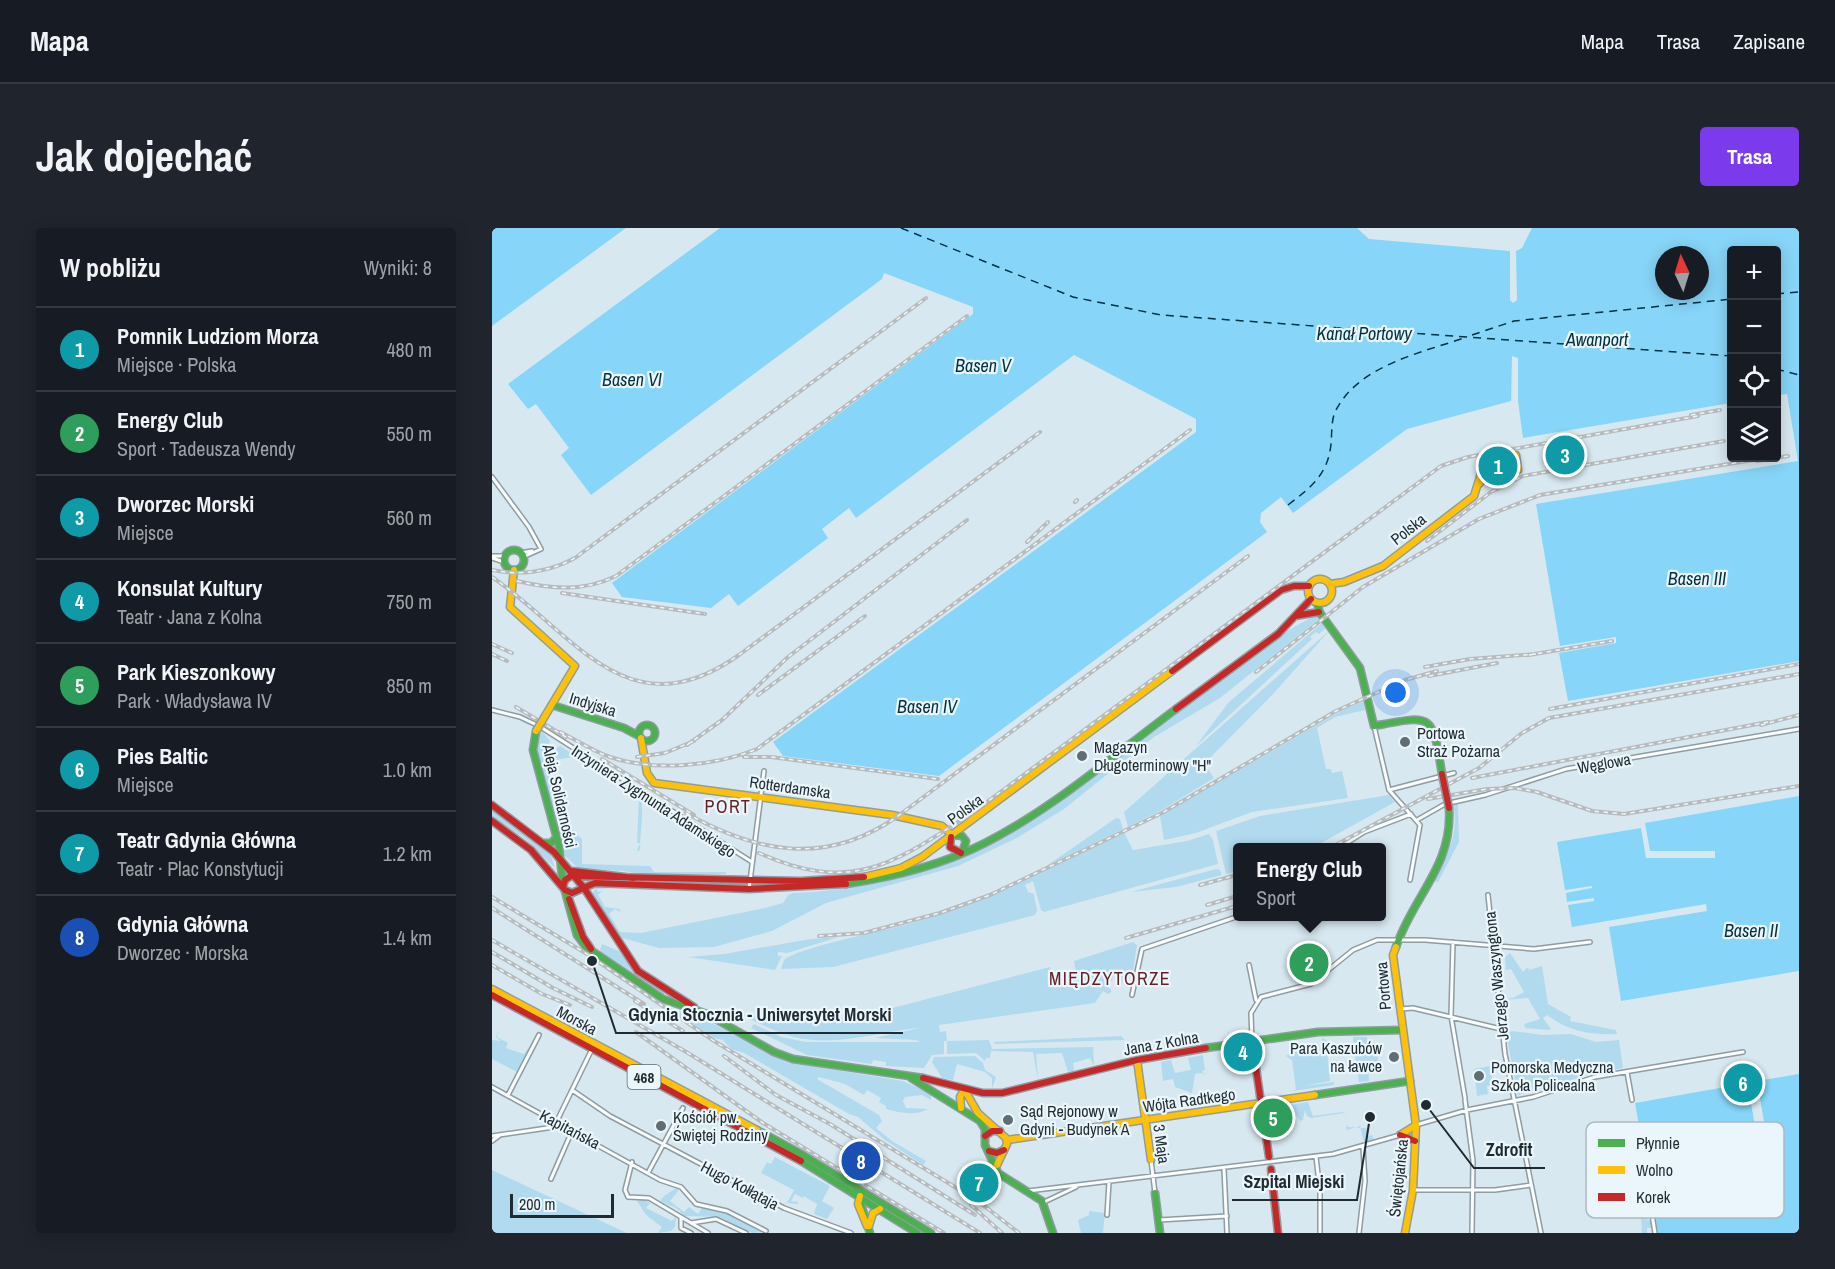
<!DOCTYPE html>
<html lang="pl">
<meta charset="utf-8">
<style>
body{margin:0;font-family:"Archivo Narrow",sans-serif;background:#20242c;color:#f1f3f6}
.controls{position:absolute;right:18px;top:18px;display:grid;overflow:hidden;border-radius:6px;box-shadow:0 3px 15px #0003}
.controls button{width:54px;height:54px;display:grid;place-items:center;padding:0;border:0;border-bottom:2px solid #363941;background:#171b24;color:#f1f3f6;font:30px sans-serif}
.compass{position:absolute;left:1163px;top:18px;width:54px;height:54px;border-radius:50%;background:#171b24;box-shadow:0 3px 15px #0003;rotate:356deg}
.scale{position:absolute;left:18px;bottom:15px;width:104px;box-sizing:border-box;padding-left:6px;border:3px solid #1f2b30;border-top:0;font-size:16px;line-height:21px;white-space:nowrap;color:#1f2b30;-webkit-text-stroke:4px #eaf6fb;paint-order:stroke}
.you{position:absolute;left:904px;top:465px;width:21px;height:21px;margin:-15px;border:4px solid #fff;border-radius:50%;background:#1a73e8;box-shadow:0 0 0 9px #1a73e833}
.badge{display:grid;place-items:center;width:39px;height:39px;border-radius:50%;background:#7c3aed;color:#fff;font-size:20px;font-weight:700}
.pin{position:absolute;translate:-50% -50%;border:3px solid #fff;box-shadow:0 2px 6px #0006}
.popup{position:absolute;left:741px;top:615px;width:153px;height:78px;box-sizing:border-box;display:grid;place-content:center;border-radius:6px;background:#171b24;filter:drop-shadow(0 2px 4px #0005);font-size:20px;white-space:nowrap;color:#9ea1a6}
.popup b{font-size:22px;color:#f1f3f6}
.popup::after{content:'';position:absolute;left:50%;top:100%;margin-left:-12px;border:12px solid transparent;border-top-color:#171b24}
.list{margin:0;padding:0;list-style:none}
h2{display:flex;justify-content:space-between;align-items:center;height:78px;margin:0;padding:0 24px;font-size:26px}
h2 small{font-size:20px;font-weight:400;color:#9ea1a6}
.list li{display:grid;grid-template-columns:39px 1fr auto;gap:18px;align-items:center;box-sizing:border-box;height:84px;padding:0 24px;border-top:2px solid #363941}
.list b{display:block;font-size:22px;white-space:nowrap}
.list p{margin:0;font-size:20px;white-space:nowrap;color:#9ea1a6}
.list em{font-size:20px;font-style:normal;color:#9ea1a6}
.icon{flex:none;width:33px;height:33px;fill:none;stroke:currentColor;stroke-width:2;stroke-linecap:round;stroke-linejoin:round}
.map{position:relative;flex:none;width:1307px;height:1005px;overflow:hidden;border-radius:6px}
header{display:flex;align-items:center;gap:36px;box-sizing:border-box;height:84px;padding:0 30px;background:#171b24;border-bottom:2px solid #363941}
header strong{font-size:28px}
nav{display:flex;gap:33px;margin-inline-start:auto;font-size:21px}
.intro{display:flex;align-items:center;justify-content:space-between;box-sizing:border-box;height:144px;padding:0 36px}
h1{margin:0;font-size:42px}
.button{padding:15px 27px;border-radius:6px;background:#7c3aed;color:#fff;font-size:21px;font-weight:700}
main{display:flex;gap:36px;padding:0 36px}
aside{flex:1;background:#171b24;border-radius:6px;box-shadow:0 3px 15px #0003}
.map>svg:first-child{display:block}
.green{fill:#b2daee}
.water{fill:#87d5f8;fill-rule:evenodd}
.pier{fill:#d8e8f0}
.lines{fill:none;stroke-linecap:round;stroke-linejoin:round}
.ferry{stroke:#003144;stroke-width:1.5;stroke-dasharray:8 6;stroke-linecap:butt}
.street-casing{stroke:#8f9ca1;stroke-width:6}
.fast-casing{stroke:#8f9ca1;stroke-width:9}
.slow-casing{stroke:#8f9ca1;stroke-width:9}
.jam-casing{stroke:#8f9ca1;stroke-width:9}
.street{stroke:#f9fcfd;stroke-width:3}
.fast{stroke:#4caf50;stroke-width:6}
.slow{stroke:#ffc107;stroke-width:6}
.jam{stroke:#c62828;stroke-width:6}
.rail-casing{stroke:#b7bbbd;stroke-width:4}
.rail{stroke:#eaf6fb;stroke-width:1.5;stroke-dasharray:4.5;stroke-linecap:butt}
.slow-bridge-casing{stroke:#8f9ca1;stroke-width:9;stroke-linecap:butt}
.jam-bridge-casing{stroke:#8f9ca1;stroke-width:9;stroke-linecap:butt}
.slow-bridge{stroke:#ffc107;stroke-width:6}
.jam-bridge{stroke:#c62828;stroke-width:6}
.poi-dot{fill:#606d73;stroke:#eaf6fb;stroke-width:2}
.labels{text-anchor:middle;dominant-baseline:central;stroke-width:4.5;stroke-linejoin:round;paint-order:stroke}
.shield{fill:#eaf6fb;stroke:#5c686d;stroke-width:1.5}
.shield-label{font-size:15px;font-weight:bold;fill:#1f2b30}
.street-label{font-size:16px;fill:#1f2b30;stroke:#eaf6fb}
.poi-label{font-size:16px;fill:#1f2b30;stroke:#eaf6fb;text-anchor:start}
.water-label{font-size:18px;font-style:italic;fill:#003144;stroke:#eaf6fb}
.neighbourhood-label{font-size:18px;letter-spacing:1.5px;fill:#641f24;stroke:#eaf6fb}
.key{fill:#eaf6fb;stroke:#adb9be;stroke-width:1.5}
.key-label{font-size:16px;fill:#1f2b30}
.leader{fill:none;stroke:#1f2b30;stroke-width:2}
.callout-dot{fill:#1f2b30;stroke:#eaf6fb;stroke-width:2}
.callout-label{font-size:18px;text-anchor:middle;font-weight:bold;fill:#1f2b30;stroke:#eaf6fb;stroke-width:4.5;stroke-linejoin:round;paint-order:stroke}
</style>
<header>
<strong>Mapa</strong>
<nav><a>Mapa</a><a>Trasa</a><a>Zapisane</a></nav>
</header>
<div class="intro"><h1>Jak dojechać</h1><a class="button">Trasa</a></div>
<main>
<aside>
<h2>W pobliżu<small>Wyniki: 8</small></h2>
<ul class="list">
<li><span class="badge" style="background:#0f9aa8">1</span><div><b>Pomnik Ludziom Morza</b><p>Miejsce · Polska</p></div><em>480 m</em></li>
<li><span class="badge" style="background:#2e9e5b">2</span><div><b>Energy Club</b><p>Sport · Tadeusza Wendy</p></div><em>550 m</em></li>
<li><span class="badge" style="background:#0f9aa8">3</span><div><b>Dworzec Morski</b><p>Miejsce</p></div><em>560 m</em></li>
<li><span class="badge" style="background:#0f9aa8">4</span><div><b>Konsulat Kultury</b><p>Teatr · Jana z Kolna</p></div><em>750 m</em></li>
<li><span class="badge" style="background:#2e9e5b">5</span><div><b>Park Kieszonkowy</b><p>Park · Władysława IV</p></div><em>850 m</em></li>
<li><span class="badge" style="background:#0f9aa8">6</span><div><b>Pies Baltic</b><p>Miejsce</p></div><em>1.0 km</em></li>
<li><span class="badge" style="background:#0f9aa8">7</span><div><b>Teatr Gdynia Główna</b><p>Teatr · Plac Konstytucji</p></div><em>1.2 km</em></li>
<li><span class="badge" style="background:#1a4fb4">8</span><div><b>Gdynia Główna</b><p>Dworzec · Morska</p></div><em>1.4 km</em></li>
</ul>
</aside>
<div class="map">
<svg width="1307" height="1005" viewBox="0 0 1307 1005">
<rect width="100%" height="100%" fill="#d8e8f0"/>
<path class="green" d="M823,387L828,390L728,470L662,509L572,581L525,610L466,638L334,675L280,703L222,719L167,720L130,710L100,666L104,659L121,660L105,661L106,664L110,663L106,667L113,679L128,681V684L123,681L117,686L128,704L149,705L273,680L291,675L296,667L301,665C381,662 459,641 527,600L787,408Z
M830,395L833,401L827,406L824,404L818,409L820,411L704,518L736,475Z
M837,403L782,465L712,536L722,550L670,582L636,599L632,584Z
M871,473L873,482L843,489L825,500L834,541H839L840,545L850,543L856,570L760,584L704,605L672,612L668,588L849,483Z
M49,502L58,513L52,527L74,596L90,611V636L158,638L162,644H234V646L155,648L132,643L87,641L73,628L44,524V514Z
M68,518L149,569C152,586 148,603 148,620L147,623H145L148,615H145L147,569L81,529L63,532L60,528L61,522Z
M897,567L903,574L822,619L745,620V643L734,646L724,603L768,588Z
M966,576L967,614L946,654L941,653C954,628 968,606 961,577Z
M0,579L58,624L63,640L31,609L0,589Z
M624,590L628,591L631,601L553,639Z
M632,604L641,622L695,613L717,606L721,612L726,636L552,684L549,682L541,653L533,657L536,664L542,666L545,683L543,687L341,739L289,741L292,732C303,721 385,704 405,699C486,678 557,640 632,604Z
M724,641L728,642L730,647L684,659L639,664Z
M347,709L295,725L286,724V728H290L283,742L196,729L232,726L319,711Z
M641,714L645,717L641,743L635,745L629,757L624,752V748H621L620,753H613L620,764L616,766L611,763L603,775L447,797L448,804L454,803L455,813L497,812L500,821L601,819L602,838L598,830L581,835L582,843L576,844L570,825L544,826L546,852L541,824L499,823L498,830H494L493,833L484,825L455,826V813H452V826L440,827L432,840L394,838V834L381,832L380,836L315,827L259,800L262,796L289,809L313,814H428L424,812L383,810L427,800C393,803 356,815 321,812C295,810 271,798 248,786L303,794L370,788L558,739L563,756L585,751L582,733Z
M110,716L127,723L145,745L172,765L171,768L111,727L108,722Z
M1018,725L1031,744L1036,739L1037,742L1050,738L1056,776L1079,789L1078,793L1124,802L1125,806C1098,807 1078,804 1055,787L1051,790L1059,801L1057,802L1033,800L1032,796L1048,791L1036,770L1010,772V762L1012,771L1021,770L1032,764L1019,741L1014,742L1013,729Z
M177,780L212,791L295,834L411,853L439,866V872L430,867L413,869L411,873L414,880L436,881C424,888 407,885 394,881V878L387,874L389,870L375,862L372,867L353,856L327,849L325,851L387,887L390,893L384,900L400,913L434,933L431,937L393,912L366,889L357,886L252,825L239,821L231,812L221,810Z
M6,802L5,809L16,815L14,820L32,826L41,813L25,844L0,831V812L9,813L4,809Z
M1020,803L1050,807L1079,806L1104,814L1127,812L1131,840L1099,846L1097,836L1087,838L1088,848L1083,851L1026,867L1015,811V805Z
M629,808L633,812L503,816L502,814Z
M861,809H875V821L885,819L887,837H876L877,853L867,854L862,821L868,820L862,819Z
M830,810L834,812L838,853L811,858L842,854V857L801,863L804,861L800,832L794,828L798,825L796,822L812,820V817L815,823L822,822L827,827L832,824Z
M711,827L713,842L710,843L713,848L710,845L703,846L700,865L683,859L681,851L671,853L669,834L679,832L683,845L699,842L696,830Z
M483,828L491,835L493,842L504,849L500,861V850L493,844L465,836L461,852L450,850L440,834L442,829Z
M998,838L1001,857L995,858L996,866L985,868L982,841Z
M816,874L821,888L851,884C854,889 852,895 856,899L874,900L876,908L880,907L882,912L872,914L868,898L855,902L852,885L819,890L815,888L813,882L811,892L808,893L798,877Z
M283,929L338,958L330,973L342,980L335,991L322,986L325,976L312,968L311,970L303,966L299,973L306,974V976L295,975L302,962L269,945L275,934L279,936Z
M0,942L135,1005H0Z
M1144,951L1148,959L1154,961V964L1148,965L1151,980L1157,978L1158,984L1153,985L1151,981L1152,986L1158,985L1159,990L1153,992H1159L1160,1000H1155V1005H1150L1149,990L1147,989L1149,988L1146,982L1149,978H1146L1149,971L1142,959L1130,961L1131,988L1133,989L1130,990L1129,954Z
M184,960L187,962L178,973L192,984L197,979L206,986L210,980L235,984L271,1004L260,1005L228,989L193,988L184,980L168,973L172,968Z
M150,970L158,975L154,980L180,993L184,988L183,999L179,1003L166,1005L170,999L154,987L145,973Z
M597,983L613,985L611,1005H589L586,992L597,987Z"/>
<path class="water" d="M0,0H134L0,98Z
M228,0H865L877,11L1018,23V72L1021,75L1025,72L1024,23L1030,20L1040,0H1307V433L1076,473L1067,425L1124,415V409L1068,418L1044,276L1306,233L1295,166L1285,167L1284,22H1240L1239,175L1031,210L1026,173V130L1020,128L1019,173L915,201L801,285L789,269L769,285L768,294L775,304L447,548L291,528L281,514L704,204V191L582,127L364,290L357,280L330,301L336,310L246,378L237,366L219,380L130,369L120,355L481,86V79L392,45L390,51L99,267L69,227L77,220L44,176L36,181L16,156ZM1172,27H1208V63H1172Z
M1307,568V743L1129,773L1117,699L1215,683L1214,676L1080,699L1076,677L1102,673V670L1075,674L1074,665L1100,660V658L1073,662L1065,614L1149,600L1154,630H1223V623H1158L1153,595Z
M1307,846V1005H1166L1143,875L1256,855L1268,930H1277L1265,853Z"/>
<path class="pier" d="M1262,853H1265L1278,929L1270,931L1255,854L1258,855L1271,927H1274Z"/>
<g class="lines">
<path class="ferry" d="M409,0L581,69L669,87L1240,128
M1284,66L1307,64
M980,107L1022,93L1240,71
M1284,141L1307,147
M796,277C818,260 836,247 839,216C840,207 839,193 843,184C866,137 929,125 975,109"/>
<defs>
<path id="street" d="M0,249L37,299L49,321L31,329
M28,325L40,323
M0,328H12
M0,330L12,334
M0,482L28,489L47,498L260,634
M882,498L897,562L928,597L918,652
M897,562L962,545
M925,592L953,576L993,567L1074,541L1307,501
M847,620L872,604L919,586
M257,661L272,543
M996,667L1013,826L1049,1005
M961,714L959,788L973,870
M757,737L764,772
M640,767L650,721L747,688
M909,781L921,780L1009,801
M760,813L759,785L769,769L819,756L861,722L885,712H933L1042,721L1098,714
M1135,844L1140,872
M0,859L168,952L189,959L204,976L235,983L274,1003
M80,862L118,888L292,980L359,1005
M16,867L47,807
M973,872L981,933L980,1005
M924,897L975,882L1041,869L1103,849L1251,824
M0,908L62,899L100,821
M0,913L8,907
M824,929L828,963V1005
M659,932L663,965
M140,934L133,962L136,969L157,970L216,1005
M732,941L735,1005
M157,943L191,880
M1154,949L1163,1005
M59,951L80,903
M921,962H1003L1039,957
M536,963L841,926L908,907
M550,975L584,959
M615,987L617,954
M189,989V1000L199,1005
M667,992L735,988
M199,995L224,991L254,1005
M867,1005L873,953L871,920"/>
<path id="fast" d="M12 332a10 10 0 1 1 20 0a10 10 0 1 1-20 0Z
M825,375L828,385L868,440L882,498C941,487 940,484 950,546
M60,477L132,500L147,508
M147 505a8 8 0 1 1 16 0a8 8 0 1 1-16 0Z
M44,503L41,522L67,618L71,658
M461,607L470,608L474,613L470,625
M52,615H59L65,609
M354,656C402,649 450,637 493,615C562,580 622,527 684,481
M73,663L85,707L94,719L171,771L215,786L282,824L301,831L431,850
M904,719C921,668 961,638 957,580
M714,820L826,804L910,802
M419,850L488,893L493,901V917L506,945L550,973L561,1005
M823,867L918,853
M265,902L311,927L439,1005
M309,933L425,1005
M364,960L378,1005
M663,965L668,1005"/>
<path id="slow" d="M22,342L18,379L83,438L53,488
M816 363a12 12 0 1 1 24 0a12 12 0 1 1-24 0Z
M838,356L852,354L891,338L982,268L993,233L1024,227L1026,242L993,249L986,257
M149,510L155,545L162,555L400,587L450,598L460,607
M372,649L409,640L430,629L680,443
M904,719L901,727L924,897L921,962L913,1005
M0,761L265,902
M645,832L659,932
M472,861L486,885L514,910L515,916L505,937
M469,880L468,869L472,862
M908,907L924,897
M515,912L823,867
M368,968L366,976L375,998
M377,998L381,985L388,981"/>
<path id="jam" d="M803,388L827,384
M680,443L789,362L802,358H817
M684,481L786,406L819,371
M0,577L62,624L92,660
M0,593L39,622L73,662L80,665L103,655L257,661L354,656
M459,609L458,619L469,625
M80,643L142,650
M71,659L73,652L79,648L309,653L372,649
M92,660L146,743L202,779
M77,671L91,709L99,721
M0,767L309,933
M760,813L777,929
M431,850L491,865H510L645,832L714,820
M908,907L923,913
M493,908L500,903H508
M497,923L505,925L512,922
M779,941L786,1005"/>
</defs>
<use href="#street" class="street-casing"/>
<use href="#fast" class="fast-casing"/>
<use href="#slow" class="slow-casing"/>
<use href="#jam" class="jam-casing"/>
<use href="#street" class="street"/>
<use href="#fast" class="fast"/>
<use href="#slow" class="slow"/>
<use href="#jam" class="jam"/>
<defs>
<path id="rail" d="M1199,187L1228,182
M1265,233L1296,228
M583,274L585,272
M935,313L999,264L1031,248L1232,213
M535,314L556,294
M0,342C29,348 57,344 83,330L434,70
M0,349C84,407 136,505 247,427L548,204
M25,353C59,361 92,364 124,348L475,88
M70,365L213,386
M0,416L20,425
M0,426L15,433
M1037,427L1120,413
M933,439L978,431L1044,426
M764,444L871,359L987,291L1048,267L1273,230
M937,448L1005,435
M266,467L373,388
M24,479L74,509
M1058,481L1307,436
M1269,497L1307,487
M68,504C85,512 100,523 118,529C162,544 223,538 265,521L698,202
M195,517L230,492L296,429L475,292
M145,529L173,525L202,513
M252,529H279L446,551
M110,531L202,587
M980,550L1276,494
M936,571L995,561L1022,560L1045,564L1100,583L1132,586L1307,558
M194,585C267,626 335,638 406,588L756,328
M838,620L987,540L1030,505L1057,490L1307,446
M267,625C361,667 402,635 480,585L949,238L976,229L1206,188
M708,657L745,647
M0,669L95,726L222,813L486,973L527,1005
M715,677L745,668
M0,680L152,776
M327,708L372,705L448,685L498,667L670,585L844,483L913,452L945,443
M634,710L745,678
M0,712L196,825L488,1005
M0,724L61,760L100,779
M0,737L50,766L78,777
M143,773L191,803
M144,804L271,895L452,1005
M232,828L284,867L338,896L483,987
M479,977L510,1005"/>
</defs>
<use href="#rail" class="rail-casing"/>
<use href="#rail" class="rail"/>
<defs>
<path id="slow-bridge" d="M44,503L53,488"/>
<path id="jam-bridge" d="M950,546L957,580"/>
</defs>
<use href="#slow-bridge" class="slow-bridge-casing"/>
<use href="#jam-bridge" class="jam-bridge-casing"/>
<use href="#slow-bridge" class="slow-bridge"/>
<use href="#jam-bridge" class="jam-bridge"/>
</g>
<g class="poi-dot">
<circle cx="913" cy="514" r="6"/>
<circle cx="590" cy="528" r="6"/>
<circle cx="902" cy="829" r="6"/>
<circle cx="987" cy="848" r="6"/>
<circle cx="516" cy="892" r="6"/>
<circle cx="169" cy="898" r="6"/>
</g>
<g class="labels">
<rect class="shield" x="135.5" y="837" width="33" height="24" rx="4.5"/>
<g class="shield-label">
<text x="152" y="849">468</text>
</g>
<g class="street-label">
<text transform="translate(916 301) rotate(-38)">Polska</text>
<text transform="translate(101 476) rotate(17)">Indyjska</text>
<text transform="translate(1112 535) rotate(-10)">Węglowa</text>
<text transform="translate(298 559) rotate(8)">Rotterdamska</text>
<text transform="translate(68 568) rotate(77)">Aleja Solidarności</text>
<text transform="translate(162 573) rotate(33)">Inżyniera Zygmunta Adamskiego</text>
<text transform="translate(473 581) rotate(-36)">Polska</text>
<text transform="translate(1004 748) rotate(-96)">Jerzego Waszyngtona</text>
<text transform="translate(891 758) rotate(-95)">Portowa</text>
<text transform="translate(85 792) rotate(28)">Morska</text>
<text transform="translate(669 815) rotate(-10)">Jana z Kolna</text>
<text transform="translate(697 872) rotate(-8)">Wójta Radtkego</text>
<text transform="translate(78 901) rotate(28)">Kapitańska</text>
<text transform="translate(670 916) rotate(82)">3 Maja</text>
<text transform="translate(906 950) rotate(-84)">Świętojańska</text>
<text transform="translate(248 957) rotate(28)">Hugo Kołłątaja</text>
</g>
<g class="poi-label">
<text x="925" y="505">Portowa<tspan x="925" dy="18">Straż Pożarna</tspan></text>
<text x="602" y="519">Magazyn<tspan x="602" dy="18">Długoterminowy "H"</tspan></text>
<text x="890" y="820" text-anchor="end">Para Kaszubów<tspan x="890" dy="18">na ławce</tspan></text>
<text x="999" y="839">Pomorska Medyczna<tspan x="999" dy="18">Szkoła Policealna</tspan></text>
<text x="528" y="883">Sąd Rejonowy w<tspan x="528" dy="18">Gdyni - Budynek A</tspan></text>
<text x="181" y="889">Kościół pw.<tspan x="181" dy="18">Świętej Rodziny</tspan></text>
</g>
<g class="water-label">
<text x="872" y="105">Kanał Portowy</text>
<text x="1105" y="111">Awanport</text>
<text x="491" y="137">Basen V</text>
<text x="140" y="151">Basen VI</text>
<text x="1205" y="350">Basen III</text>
<text x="435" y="478">Basen IV</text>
<text x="1259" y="702">Basen II</text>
</g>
<g class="neighbourhood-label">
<text x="236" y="578">PORT</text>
<text x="618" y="750">MIĘDZYTORZE</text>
</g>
</g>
<rect x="1094" y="894" width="198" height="96" rx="9" class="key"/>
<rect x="1106" y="911" width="27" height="8" fill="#4caf50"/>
<rect x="1106" y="938" width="27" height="8" fill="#ffc107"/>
<rect x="1106" y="965" width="27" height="8" fill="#c62828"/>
<g class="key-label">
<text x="1144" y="921">Płynnie</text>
<text x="1144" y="948">Wolno</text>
<text x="1144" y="975">Korek</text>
</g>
<path class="leader" d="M100 733L124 805H411M934 877L982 940H1053M878 889L865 972H740"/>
<g class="callout-dot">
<circle cx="100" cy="733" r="6"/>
<circle cx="934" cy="877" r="6"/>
<circle cx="878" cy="889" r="6"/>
</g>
<g class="callout-label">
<text x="268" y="793">Gdynia Stocznia - Uniwersytet Morski</text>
<text x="1017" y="928">Zdrofit</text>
<text x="802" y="960">Szpital Miejski</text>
</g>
</svg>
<div class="controls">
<button>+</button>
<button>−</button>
<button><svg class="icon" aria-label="locate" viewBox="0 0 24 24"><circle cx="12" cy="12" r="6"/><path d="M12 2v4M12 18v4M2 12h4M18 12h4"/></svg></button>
<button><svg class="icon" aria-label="layers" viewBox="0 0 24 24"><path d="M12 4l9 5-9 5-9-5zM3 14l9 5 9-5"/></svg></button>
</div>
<svg class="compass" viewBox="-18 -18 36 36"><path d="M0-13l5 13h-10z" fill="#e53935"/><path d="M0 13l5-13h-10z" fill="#9ea1a6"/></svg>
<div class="scale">200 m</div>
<div class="you"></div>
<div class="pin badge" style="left:1006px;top:238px;background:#0f9aa8">1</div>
<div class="pin badge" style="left:817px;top:735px;background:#2e9e5b">2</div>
<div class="popup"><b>Energy Club</b>Sport</div>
<div class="pin badge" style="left:1073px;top:227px;background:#0f9aa8">3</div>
<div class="pin badge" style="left:751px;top:824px;background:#0f9aa8">4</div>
<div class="pin badge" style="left:781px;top:890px;background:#2e9e5b">5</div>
<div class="pin badge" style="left:1251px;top:855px;background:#0f9aa8">6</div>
<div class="pin badge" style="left:487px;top:955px;background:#0f9aa8">7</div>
<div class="pin badge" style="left:369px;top:933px;background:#1a4fb4">8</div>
</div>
</main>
